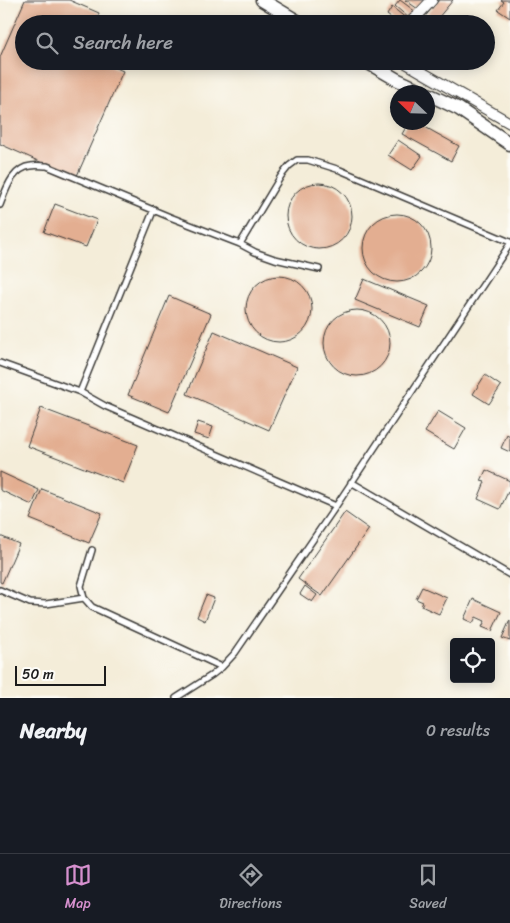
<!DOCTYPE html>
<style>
body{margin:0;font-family:Sriracha,sans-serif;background:#242831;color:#f1f3f6}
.controls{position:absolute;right:15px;bottom:15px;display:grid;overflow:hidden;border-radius:5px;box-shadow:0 2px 12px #0003}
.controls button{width:45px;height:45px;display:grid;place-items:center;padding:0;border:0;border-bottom:1px solid #363941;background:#171b24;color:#f1f3f6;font:25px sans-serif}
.compass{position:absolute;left:390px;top:85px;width:45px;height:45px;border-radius:50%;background:#171b24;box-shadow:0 2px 12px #0003;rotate:293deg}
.scale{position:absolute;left:15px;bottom:12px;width:91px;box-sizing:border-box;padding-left:5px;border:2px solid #1c1c1c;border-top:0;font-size:14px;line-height:18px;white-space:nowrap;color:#1c1c1c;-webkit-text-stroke:4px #fdfcf7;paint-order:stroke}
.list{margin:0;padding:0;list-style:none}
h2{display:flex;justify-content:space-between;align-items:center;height:65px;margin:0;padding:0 20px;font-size:21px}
h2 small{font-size:16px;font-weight:400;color:#9ea1a6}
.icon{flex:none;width:28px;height:28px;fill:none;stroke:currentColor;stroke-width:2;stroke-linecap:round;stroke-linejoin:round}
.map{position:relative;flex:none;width:510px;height:698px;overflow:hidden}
.search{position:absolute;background:#171b24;box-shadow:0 2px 12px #0003;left:15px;right:15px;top:15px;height:55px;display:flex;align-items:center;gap:12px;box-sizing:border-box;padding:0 18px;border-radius:28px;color:#9ea1a6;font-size:19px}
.sheet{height:155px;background:#171b24}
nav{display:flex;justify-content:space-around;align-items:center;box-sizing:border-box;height:70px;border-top:1px solid #363941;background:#171b24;font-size:14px;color:#9ea1a6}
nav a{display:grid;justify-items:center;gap:2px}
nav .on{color:#d690ce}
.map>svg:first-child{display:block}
.building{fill:#e3ae91}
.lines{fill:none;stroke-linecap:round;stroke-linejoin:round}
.service-casing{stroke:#3c3b38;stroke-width:8}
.minor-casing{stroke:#3c3b38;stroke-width:12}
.tertiary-casing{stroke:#3c3b38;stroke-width:15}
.service{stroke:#fff;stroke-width:5}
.minor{stroke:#fff;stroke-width:10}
.tertiary{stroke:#fff;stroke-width:12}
</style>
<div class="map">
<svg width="510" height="698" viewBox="0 0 510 698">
<rect width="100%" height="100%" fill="#fdfcf7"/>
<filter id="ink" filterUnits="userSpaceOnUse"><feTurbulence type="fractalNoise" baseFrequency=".02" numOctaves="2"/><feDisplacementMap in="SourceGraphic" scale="10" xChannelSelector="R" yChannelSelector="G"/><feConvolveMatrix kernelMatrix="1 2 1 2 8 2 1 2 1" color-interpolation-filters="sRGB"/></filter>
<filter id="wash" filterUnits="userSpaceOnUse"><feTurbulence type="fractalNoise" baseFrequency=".0096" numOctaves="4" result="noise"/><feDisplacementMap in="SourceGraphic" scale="20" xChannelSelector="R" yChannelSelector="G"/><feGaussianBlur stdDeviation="1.12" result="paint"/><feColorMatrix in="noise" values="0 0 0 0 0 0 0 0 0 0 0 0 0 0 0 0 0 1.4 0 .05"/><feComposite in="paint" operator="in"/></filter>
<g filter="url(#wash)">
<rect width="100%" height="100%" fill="#f4edd9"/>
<g id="blocks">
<path class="building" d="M25,0H69L99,13L95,24H24V61H101L123,71L76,178L0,144V57Z
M400,0L416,12L410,19L395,6Z
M405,0H425L418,9Z
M439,0H453L433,24H426L422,20Z
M501,0H510V18L498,10L504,2Z
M392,7L407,19L403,24H399L387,15Z
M409,122H416L459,146L451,161L402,134Z
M398,140L422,156L412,170L388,155Z
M286 216a33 33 0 1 1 66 0a33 33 0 1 1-66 0Z
M55,204L97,220L86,247L44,232Z
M363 248a34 34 0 1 1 68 0a34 34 0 1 1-68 0Z
M246 309a33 33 0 1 1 66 0a33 33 0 1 1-66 0Z
M364,279L429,306L420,327L355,300Z
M169,296L211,314L169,412L128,395Z
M324 343a33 33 0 1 1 66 0a33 33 0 1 1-66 0Z
M214,331L297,367L269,430L187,394Z
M485,375L501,386L489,404L473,394Z
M41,408L138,445L123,483L27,446Z
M438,411L466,428L454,449L425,432Z
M198,422L213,427L209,439L194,434Z
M507,435L510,437V452L501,448Z
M486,470L510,481V493L508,492L500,509L478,499L485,482L481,481Z
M0,472L39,490L32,505L0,490Z
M42,489L102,513L89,543L30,519Z
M345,512L369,529L322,596L298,579Z
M0,536L19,544L2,583L0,582Z
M305,586L317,595L312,602L300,594Z
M422,587L447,598L439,614L421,606L423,602L416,599Z
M206,595L214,598L205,621L197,617Z
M473,599L501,612L492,631L482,627L485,621L476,617L473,623L464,619Z
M510,620V641L502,638Z"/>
</g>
</g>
<g filter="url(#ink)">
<use href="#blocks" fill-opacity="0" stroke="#3c3b38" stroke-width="1"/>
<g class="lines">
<defs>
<path id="service" d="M0,205C6,190 12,168 31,166C36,165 42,166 47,166L170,217L240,244L255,252L275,259L319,269
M240,244L281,176L289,166L297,160H308L340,170L510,242
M0,363L80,392L105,406L336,506
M80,392L154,209
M351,482L510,575
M92,550L81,586L84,598L92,607L222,667
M0,590L30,603L46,604L84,598
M176,698L212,675L222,667L235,653L336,506L510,244"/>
<path id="minor" d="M408,24L416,17L432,0
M406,63L510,123"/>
<path id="tertiary" d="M262,0L302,24
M365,61L396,79L424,92
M428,94L459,109L510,144"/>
</defs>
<use href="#service" class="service-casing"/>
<use href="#minor" class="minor-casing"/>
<use href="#tertiary" class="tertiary-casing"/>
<use href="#service" class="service"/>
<use href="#minor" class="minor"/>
<use href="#tertiary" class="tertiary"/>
</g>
</g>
</svg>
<div class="controls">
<button><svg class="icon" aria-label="locate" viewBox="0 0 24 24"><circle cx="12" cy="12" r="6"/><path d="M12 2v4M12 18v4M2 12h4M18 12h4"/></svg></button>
</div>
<svg class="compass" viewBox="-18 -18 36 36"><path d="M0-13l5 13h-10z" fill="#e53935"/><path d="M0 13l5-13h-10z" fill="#9ea1a6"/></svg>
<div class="scale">50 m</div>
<div class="search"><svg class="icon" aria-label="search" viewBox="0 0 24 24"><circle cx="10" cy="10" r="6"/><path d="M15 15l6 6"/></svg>Search here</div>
</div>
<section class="sheet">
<h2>Nearby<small>0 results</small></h2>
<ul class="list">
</ul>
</section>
<nav>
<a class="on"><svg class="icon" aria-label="map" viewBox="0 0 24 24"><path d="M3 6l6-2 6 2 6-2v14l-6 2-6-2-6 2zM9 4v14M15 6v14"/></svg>Map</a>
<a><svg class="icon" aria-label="directions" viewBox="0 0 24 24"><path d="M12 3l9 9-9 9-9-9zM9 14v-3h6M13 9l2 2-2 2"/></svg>Directions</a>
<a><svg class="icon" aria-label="saved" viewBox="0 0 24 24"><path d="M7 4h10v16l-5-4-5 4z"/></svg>Saved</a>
</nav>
